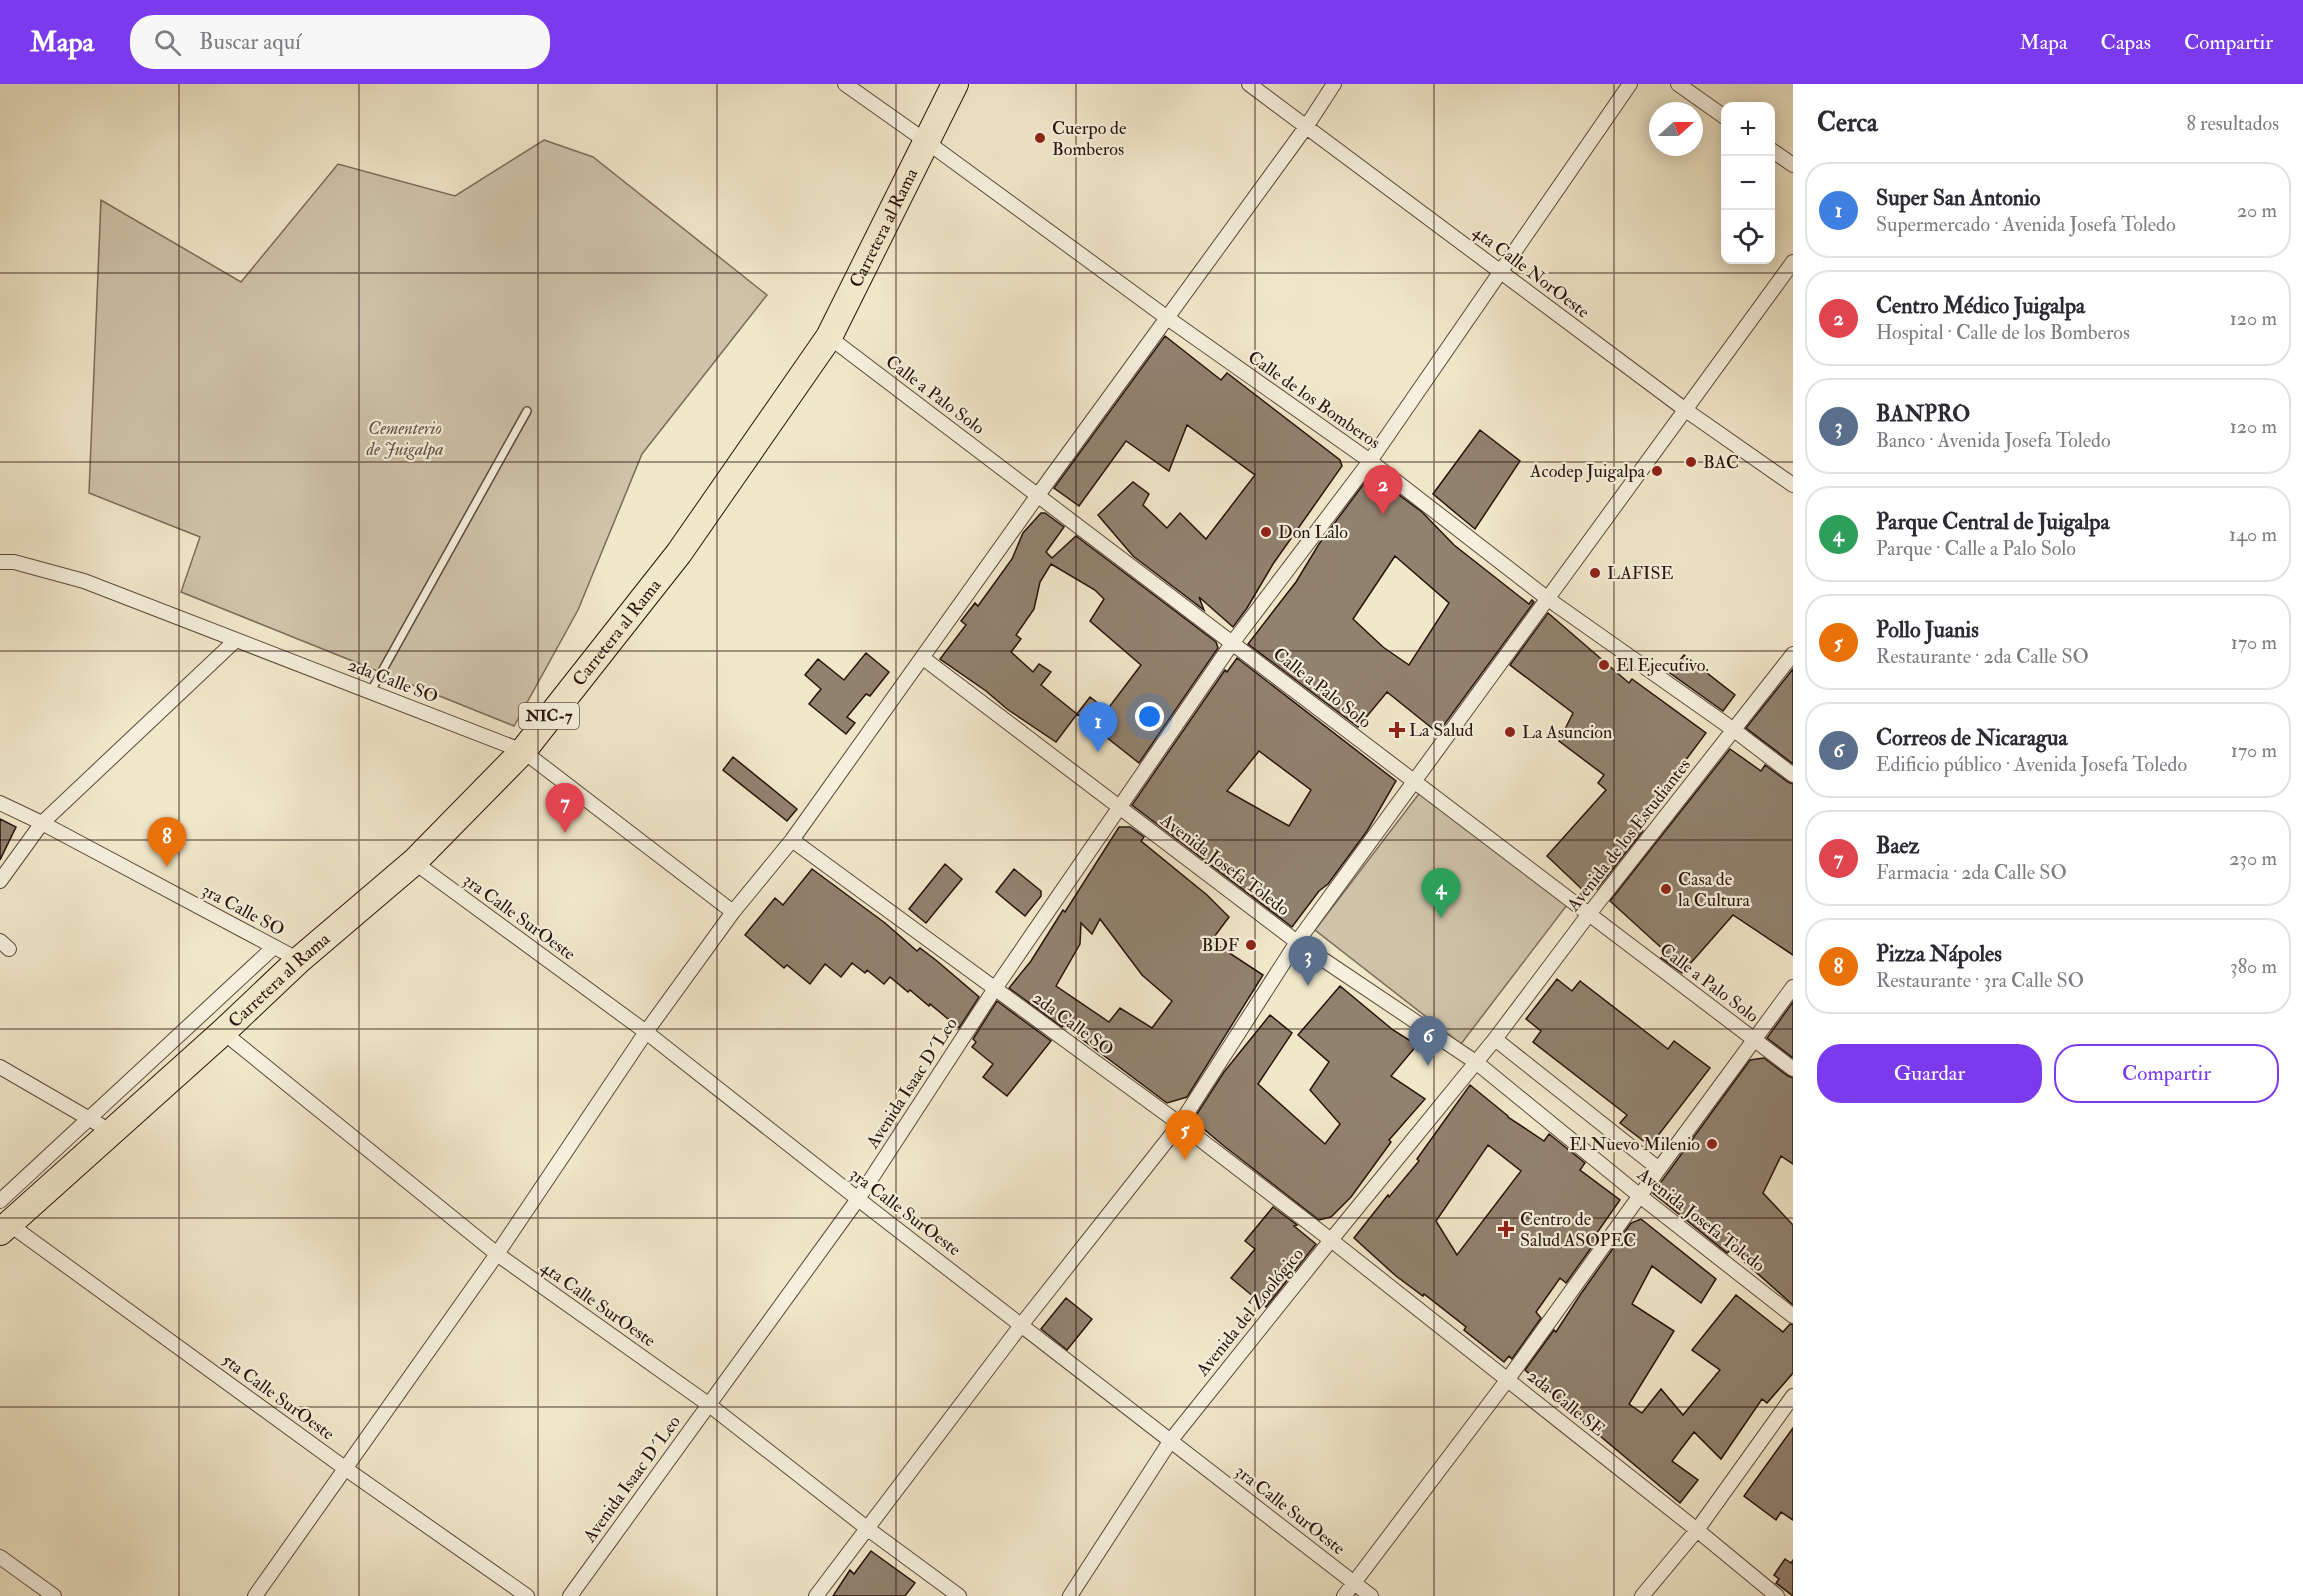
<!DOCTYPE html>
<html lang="es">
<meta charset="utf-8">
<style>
body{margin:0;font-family:"IM FELL Double Pica",serif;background:#f7f7f7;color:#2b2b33}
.controls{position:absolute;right:18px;top:18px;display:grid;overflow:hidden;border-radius:12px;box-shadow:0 3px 15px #0003}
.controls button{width:54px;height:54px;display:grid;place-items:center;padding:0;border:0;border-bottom:2px solid #e1e1e2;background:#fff;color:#2b2b33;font:30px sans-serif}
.compass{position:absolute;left:1649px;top:18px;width:54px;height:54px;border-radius:50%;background:#fff;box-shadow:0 3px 15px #0003;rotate:69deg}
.you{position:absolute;left:1150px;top:633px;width:21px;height:21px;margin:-15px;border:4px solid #fff;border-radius:50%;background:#1a73e8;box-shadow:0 0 0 9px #1a73e833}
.badge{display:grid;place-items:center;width:39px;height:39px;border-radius:50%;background:#7c3aed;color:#fff;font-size:20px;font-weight:700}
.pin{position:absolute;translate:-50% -50px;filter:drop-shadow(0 2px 3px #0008)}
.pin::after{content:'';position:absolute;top:32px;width:21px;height:18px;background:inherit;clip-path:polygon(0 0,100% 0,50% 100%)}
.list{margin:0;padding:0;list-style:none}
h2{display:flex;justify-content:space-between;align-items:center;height:78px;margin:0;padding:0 24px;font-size:26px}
h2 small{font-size:20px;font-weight:400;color:#7c7c81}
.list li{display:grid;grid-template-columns:39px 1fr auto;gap:18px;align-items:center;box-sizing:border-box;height:96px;margin:0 12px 12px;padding:0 12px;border:2px solid #e1e1e2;border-radius:24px}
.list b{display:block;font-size:22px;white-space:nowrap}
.list p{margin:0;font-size:20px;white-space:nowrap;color:#7c7c81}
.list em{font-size:20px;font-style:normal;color:#7c7c81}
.actions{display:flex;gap:12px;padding:18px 24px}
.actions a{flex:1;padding:14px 0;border:2px solid #7c3aed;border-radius:24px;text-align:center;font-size:21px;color:#7c3aed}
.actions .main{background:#7c3aed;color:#fff}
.icon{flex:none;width:33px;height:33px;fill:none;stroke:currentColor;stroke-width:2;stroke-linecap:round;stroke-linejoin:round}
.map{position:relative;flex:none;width:1793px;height:1512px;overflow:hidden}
header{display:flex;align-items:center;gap:36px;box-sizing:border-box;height:84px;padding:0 30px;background:#7c3aed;color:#fff}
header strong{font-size:28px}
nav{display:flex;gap:33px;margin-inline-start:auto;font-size:21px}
.search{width:420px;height:54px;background:#f7f7f7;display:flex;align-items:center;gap:15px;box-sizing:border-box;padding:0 21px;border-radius:24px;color:#7c7c81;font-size:22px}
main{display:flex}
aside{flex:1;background:#fff}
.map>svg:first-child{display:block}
.green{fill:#cfc4aa;stroke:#7c6c5b;stroke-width:1.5}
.building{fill:#91826f;stroke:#28130c;stroke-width:1.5;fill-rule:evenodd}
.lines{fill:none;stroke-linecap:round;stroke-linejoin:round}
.lane-casing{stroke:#5a483c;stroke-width:10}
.street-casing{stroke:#5a483c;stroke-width:16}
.highway-casing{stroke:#28130c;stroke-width:28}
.lane{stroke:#f6f0dd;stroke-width:7}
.street{stroke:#f6f0dd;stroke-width:14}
.highway{stroke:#f1e8ca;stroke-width:26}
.grid{fill:none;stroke:#28130c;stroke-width:1.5;stroke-opacity:0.55}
.poi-dot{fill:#8f2418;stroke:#f6f0dd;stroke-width:2}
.labels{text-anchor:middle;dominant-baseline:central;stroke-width:4.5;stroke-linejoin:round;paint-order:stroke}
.shield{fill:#f6f0dd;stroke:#66554b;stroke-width:1.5}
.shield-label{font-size:16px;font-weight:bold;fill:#28130c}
.poi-label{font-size:18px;fill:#28130c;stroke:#f6f0dd;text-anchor:start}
.street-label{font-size:18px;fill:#28130c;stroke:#f6f0dd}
.park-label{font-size:18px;font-style:italic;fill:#625143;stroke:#f6f0dd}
</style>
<header>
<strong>Mapa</strong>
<div class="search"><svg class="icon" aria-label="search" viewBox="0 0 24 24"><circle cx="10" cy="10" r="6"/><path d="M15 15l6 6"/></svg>Buscar aquí</div>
<nav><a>Mapa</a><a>Capas</a><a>Compartir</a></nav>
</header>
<main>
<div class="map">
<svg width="1793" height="1512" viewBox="0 0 1793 1512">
<rect width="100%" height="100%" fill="#f1e8ca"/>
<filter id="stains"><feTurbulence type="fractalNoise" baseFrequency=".00333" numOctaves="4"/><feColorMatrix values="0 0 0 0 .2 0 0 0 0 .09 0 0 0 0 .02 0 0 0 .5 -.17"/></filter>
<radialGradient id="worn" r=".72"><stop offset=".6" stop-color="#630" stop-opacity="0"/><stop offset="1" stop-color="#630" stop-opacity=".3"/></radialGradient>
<path class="green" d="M544,56L593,73L767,211L642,370L578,526L514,642L181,508L200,453L89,409L101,116L241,198L338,80L455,112Z
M1421,707L1567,821L1461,960L1315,846Z"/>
<path class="building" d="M1165,252L1221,296L1227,289L1340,376L1342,382L1273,480L1247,524L1233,543L1199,513L1204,526L1133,472L1098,431L1133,398L1149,410L1143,421L1167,444L1180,429L1206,455L1255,391L1187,341L1169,387L1126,357L1079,422L1054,404Z
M1480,346L1520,377L1475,445L1433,410Z
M1371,390L1422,428L1454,461L1529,520L1532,516L1534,518L1438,649L1387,608L1358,643L1248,560L1296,498L1319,460ZM1395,472L1449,519L1409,581L1383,563L1353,535Z
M1041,429H1045L1064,443L1046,468L1052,474L1076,452L1216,558L1218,564L1139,679L1077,630L1056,658L1007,625L986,607L940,575L966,541L961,537L975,519L978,522L1012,475L1023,449ZM1051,480L1095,506L1104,515L1090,537L1141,581L1107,626L1090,613L1077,630L1041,601L1051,588L1039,580L1033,588L1011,568L1021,555L1016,551L1034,525L1040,498Z
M1548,529L1629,599L1632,595L1706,649L1667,701L1670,703L1635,739L1643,747L1597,805L1594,803L1588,811L1547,772L1606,706L1598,699L1604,691L1559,657L1573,629L1510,581Z
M866,569L889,588L870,612L866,610L847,633L855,639L846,650L809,620L821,605L805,591L818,575L844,596Z
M1684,571L1735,611L1723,627L1670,589Z
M1237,574L1396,697L1367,747L1328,800L1319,807L1292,843L1132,721L1225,586L1227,588ZM1259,667L1311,706L1289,742L1227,707Z
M1793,585V680L1746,644Z
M1730,665L1761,687L1765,681L1788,698L1793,700V871L1733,831L1682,889L1661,874L1666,868L1610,817Z
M733,673L797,725L787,737L723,686Z
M0,735L16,743L0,776Z
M1119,743H1130L1144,753L1141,757L1207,811L1229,833L1211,857L1263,891L1187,1013L1167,1019L1063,941L1062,943L1009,904L1031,877L1063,826L1065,828ZM1100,835L1142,891L1172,917L1152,944L1120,924L1109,938L1056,902L1080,860L1081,839L1092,850Z
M945,780L962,795L926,839L909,825Z
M812,785L885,839L917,867L920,864L937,877L979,913L959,944L930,920L929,922L910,906L908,908L890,893L884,900L867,886L865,889L852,879L841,893L825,880L810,900L787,881L784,884L745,851L775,814L783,821Z
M1014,785L1041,807V812L1025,832L996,808Z
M1557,895L1572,907L1580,897L1668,965L1674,957L1710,984L1650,1062L1620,1039L1627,1031L1533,958L1541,947L1526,935Z
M1340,902L1393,946L1417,961L1391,992L1425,1015L1389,1056L1391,1058L1351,1113L1331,1133L1319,1136L1224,1062L1193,1036L1224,988L1270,931L1292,949L1258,1000L1325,1060L1340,1040L1310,1006L1329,978L1298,951Z
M997,917L1051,957L1007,1012L983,993L993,980L972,963L976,958L973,955Z
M1793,918V974L1767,954Z
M1764,974L1788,992L1793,994V1080L1781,1072L1763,1109L1793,1141V1221L1731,1166L1727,1169L1653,1109L1750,976Z
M1470,1001L1508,1032V1033L1544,1057L1549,1050L1585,1079L1580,1086L1620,1116L1594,1153L1601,1150L1566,1199L1560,1194L1536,1228L1541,1234L1512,1275L1509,1272L1504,1278L1464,1246L1466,1243L1424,1210L1423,1212L1396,1192L1354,1154L1388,1111L1389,1113L1419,1077L1417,1075ZM1488,1061L1521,1087L1457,1171L1436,1137Z
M1273,1123L1297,1141L1294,1142L1316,1160L1266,1223L1231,1194L1255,1165L1245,1157Z
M1641,1135L1716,1195L1701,1219L1652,1182L1632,1220L1674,1247L1629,1320L1642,1329L1661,1305L1683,1331L1720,1286L1692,1266L1736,1211L1783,1248L1790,1240L1793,1241V1289L1767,1319L1762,1315L1721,1375L1694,1348L1672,1377L1698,1396L1680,1419L1600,1352L1599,1353L1570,1325L1525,1286L1554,1246L1556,1248L1580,1211L1631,1139Z
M1066,1214L1092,1235L1067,1266L1041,1245Z
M1793,1344V1436L1781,1428L1776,1436L1744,1412Z
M871,1467L915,1499L905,1512H833L850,1486L854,1490Z
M1785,1475L1791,1479L1793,1476V1512L1776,1499L1779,1495L1774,1491Z"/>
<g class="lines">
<defs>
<path id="lane" d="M371,607L527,327"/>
<path id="street" d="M845,0L927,58L1166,233L1370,377L1548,515L1734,646L1793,691
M1249,0L1687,327L1793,401
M1678,0L1726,34
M1770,65L1793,81
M829,253L1793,985
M0,478H14L84,497L523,667L733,828
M923,574L1297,858L1477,979L1640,1112L1793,1232
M0,719L42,739L236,556
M792,756L1180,1040L1331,1156L1697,1446L1777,1512
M414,778L646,948L858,1115L1371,1512
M0,797L42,739L299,876
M0,857L9,865
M223,948L497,1170L708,1320L868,1445L959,1512
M1495,955L1589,830L1793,570
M0,983L112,1048
M0,1117L274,863
M9,1140L346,1385L527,1512
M0,1473L54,1512
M255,1512L497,1170L646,948L733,828L792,756L1038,411L1306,43L1334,0
M570,1512L858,1115L994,906L1233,558L1370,377L1630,0
M816,1512L1022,1240L1180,1040L1297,858L1793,178
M1070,1512L1171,1356L1331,1156L1495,955L1659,1085
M1344,1512L1508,1295L1659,1085L1793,903
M1642,1512L1697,1446L1793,1312"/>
<g id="highway">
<path id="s1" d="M0,1148L223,948L299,876L414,778L523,667L679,469L829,253L955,0"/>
</g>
</defs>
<use href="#lane" class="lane-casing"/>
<use href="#street" class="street-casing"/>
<use href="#highway" class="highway-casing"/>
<use href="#lane" class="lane"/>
<use href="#street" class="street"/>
<use href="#highway" class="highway"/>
</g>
<path class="grid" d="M179,0V1512M359,0V1512M538,0V1512M717,0V1512M896,0V1512M1076,0V1512M1255,0V1512M1434,0V1512M1614,0V1512M0,189H1793M0,378H1793M0,567H1793M0,756H1793M0,945H1793M0,1134H1793M0,1323H1793"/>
<g class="poi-dot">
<circle cx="1040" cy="54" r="6"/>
<circle cx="1691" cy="378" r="6"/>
<circle cx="1657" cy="387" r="6"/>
<circle cx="1266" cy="448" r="6"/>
<circle cx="1595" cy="489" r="6"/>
<circle cx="1604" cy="581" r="6"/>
<path d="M1394 637h6v6h6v6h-6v6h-6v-6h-6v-6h6z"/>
<circle cx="1510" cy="648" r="6"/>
<circle cx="1666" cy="805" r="6"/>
<circle cx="1251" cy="861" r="6"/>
<circle cx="1712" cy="1060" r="6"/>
<path d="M1503 1136h6v6h6v6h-6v6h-6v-6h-6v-6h6z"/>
</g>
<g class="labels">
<rect class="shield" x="519" y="619" width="60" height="26" rx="4.5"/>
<g class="shield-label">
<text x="549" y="632">NIC-7</text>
</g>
<g class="poi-label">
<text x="1052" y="44">Cuerpo de<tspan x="1052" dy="21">Bomberos</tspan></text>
<text x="1703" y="378">BAC</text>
<text x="1645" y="387" text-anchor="end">Acodep Juigalpa</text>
<text x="1278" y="448">Don Lalo</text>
<text x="1607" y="489">LAFISE</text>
<text x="1616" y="581">El Ejecutivo.</text>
<text x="1409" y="646">La Salud</text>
<text x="1522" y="648">La Asuncion</text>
<text x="1678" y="795">Casa de<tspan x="1678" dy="21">la Cultura</tspan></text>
<text x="1239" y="861" text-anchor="end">BDF</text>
<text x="1700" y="1060" text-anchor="end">El Nuevo Milenio</text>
<text x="1520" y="1135">Centro de<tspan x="1520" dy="21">Salud ASOPEC</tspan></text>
</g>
<g class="street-label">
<text stroke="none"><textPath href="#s1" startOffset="1348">Carretera al Rama</textPath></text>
<text transform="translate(1531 188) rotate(37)">4ta Calle NorOeste</text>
<text transform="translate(935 311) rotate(37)">Calle a Palo Solo</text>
<text transform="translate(1314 316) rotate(35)">Calle de los Bomberos</text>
<text stroke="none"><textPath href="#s1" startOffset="862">Carretera al Rama</textPath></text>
<text transform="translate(393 597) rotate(21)">2da Calle SO</text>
<text transform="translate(1322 604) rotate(38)">Calle a Palo Solo</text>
<text transform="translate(1629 751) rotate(-52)">Avenida de los Estudiantes</text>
<text transform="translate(1225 781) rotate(37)">Avenida Josefa Toledo</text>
<text transform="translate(243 826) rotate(28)">3ra Calle SO</text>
<text transform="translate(519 833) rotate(36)">3ra Calle SurOeste</text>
<text stroke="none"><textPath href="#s1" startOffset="376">Carretera al Rama</textPath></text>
<text transform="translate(1709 899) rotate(37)">Calle a Palo Solo</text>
<text transform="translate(1073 940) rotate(36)">2da Calle SO</text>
<text transform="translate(912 999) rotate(-57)">Avenida Isaac D´Leo</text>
<text transform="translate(905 1128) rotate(37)">3ra Calle SurOeste</text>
<text transform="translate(1701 1136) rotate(38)">Avenida Josefa Toledo</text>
<text transform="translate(598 1220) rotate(35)">4ta Calle SurOeste</text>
<text transform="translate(1250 1228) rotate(-51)">Avenida del Zoológico</text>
<text transform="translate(278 1313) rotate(36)">5ta Calle SurOeste</text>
<text transform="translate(1566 1319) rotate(39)">2da Calle SE</text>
<text transform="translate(632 1395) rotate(-54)">Avenida Isaac D´Leo</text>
<text transform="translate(1290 1426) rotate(38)">3ra Calle SurOeste</text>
</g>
<g class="park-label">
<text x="405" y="344">Cementerio<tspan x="405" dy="21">de Juigalpa</tspan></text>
</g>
</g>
<rect width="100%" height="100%" filter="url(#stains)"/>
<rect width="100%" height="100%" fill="url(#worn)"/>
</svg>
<div class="controls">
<button>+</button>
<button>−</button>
<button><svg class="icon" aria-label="locate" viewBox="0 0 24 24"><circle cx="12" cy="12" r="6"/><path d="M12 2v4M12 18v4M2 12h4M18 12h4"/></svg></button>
</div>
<svg class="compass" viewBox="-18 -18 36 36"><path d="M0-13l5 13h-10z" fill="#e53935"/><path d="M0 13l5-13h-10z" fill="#7c7c81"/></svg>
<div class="you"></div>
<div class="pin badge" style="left:1098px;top:668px;background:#3f7fe0">1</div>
<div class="pin badge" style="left:1383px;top:431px;background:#e0444e">2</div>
<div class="pin badge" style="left:1308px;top:902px;background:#5c6f8a">3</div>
<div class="pin badge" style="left:1441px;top:834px;background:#2e9e5b">4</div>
<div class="pin badge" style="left:1185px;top:1076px;background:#e8710a">5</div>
<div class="pin badge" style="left:1428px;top:982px;background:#5c6f8a">6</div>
<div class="pin badge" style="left:565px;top:749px;background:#e0444e">7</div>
<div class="pin badge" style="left:167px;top:783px;background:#e8710a">8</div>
</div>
<aside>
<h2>Cerca<small>8 resultados</small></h2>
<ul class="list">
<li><span class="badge" style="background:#3f7fe0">1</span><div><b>Super San Antonio</b><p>Supermercado · Avenida Josefa Toledo</p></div><em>20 m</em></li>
<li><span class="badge" style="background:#e0444e">2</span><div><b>Centro Médico Juigalpa</b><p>Hospital · Calle de los Bomberos</p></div><em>120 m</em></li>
<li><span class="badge" style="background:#5c6f8a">3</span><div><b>BANPRO</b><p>Banco · Avenida Josefa Toledo</p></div><em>120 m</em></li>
<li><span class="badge" style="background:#2e9e5b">4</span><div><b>Parque Central de Juigalpa</b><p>Parque · Calle a Palo Solo</p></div><em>140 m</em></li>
<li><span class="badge" style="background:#e8710a">5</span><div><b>Pollo Juanis</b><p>Restaurante · 2da Calle SO</p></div><em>170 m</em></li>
<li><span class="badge" style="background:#5c6f8a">6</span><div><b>Correos de Nicaragua</b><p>Edificio público · Avenida Josefa Toledo</p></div><em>170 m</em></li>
<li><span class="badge" style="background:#e0444e">7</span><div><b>Baez</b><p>Farmacia · 2da Calle SO</p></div><em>230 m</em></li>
<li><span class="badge" style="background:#e8710a">8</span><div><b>Pizza Nápoles</b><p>Restaurante · 3ra Calle SO</p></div><em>380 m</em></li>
</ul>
<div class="actions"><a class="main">Guardar</a><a>Compartir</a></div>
</aside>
</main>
